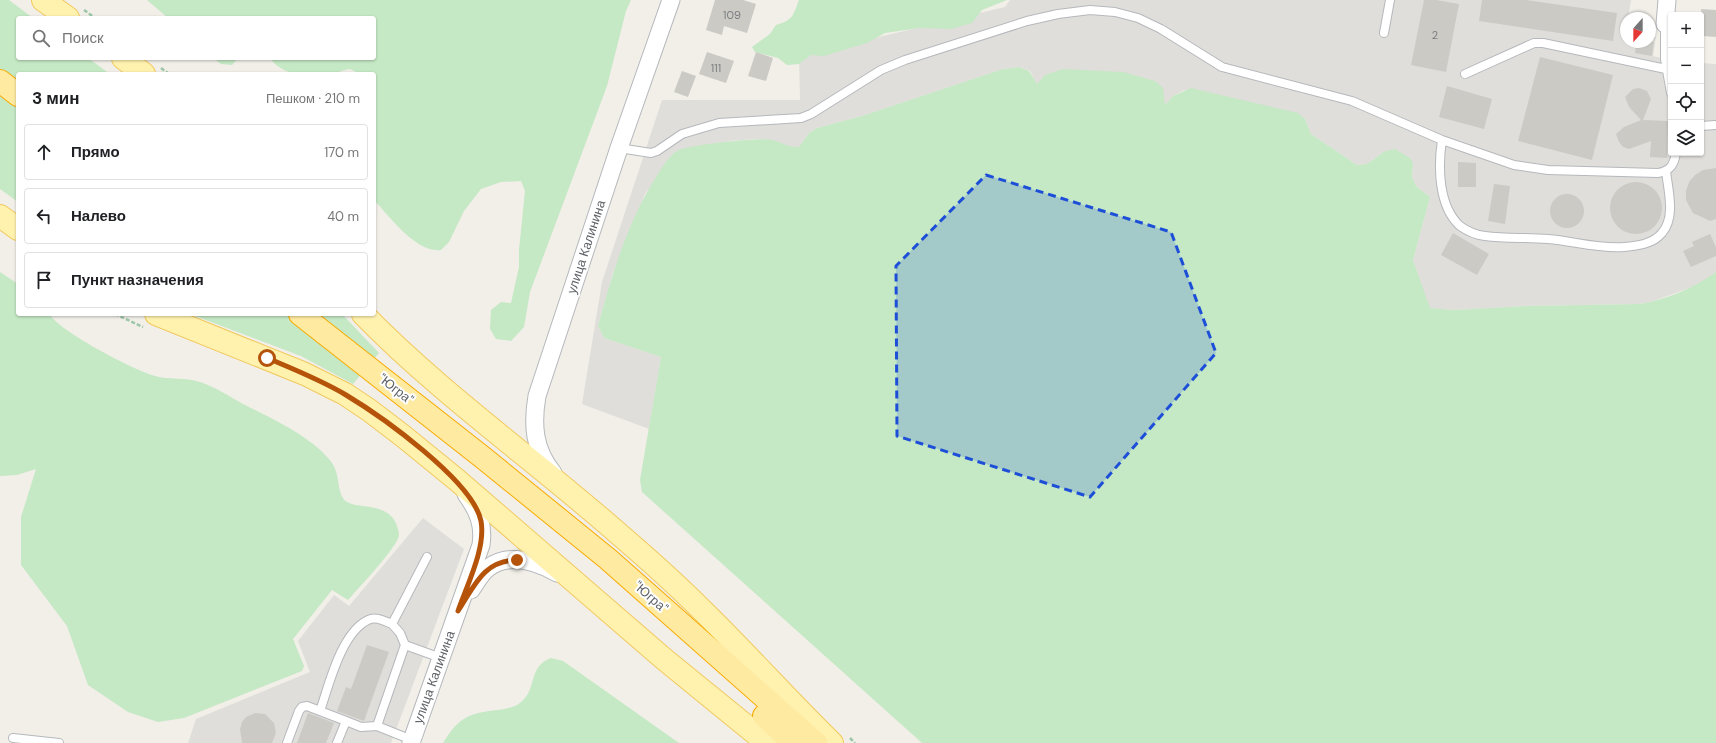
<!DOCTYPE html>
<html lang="ru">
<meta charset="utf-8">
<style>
body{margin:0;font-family:"DM Sans",sans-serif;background:#f2f2f2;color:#202124}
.controls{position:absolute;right:12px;top:12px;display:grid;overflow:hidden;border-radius:4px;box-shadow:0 1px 3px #0004}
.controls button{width:36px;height:36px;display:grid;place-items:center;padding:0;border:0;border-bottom:1px solid #e0e0e0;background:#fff;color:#202124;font:20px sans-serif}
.compass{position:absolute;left:1620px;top:12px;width:36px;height:36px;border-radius:50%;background:#fff;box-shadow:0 1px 3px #0004;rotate:201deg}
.stop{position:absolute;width:12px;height:12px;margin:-9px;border:3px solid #b45309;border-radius:50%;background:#fff}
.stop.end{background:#b45309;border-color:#fff;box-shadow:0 1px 4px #0008}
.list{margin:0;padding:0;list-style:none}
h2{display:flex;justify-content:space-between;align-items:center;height:52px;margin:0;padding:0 16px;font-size:17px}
h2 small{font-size:13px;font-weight:400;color:#757577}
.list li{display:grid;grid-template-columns:26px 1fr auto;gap:12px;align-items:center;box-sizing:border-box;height:56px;margin:0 8px 8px;padding:0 8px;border:1px solid #e0e0e0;border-radius:4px}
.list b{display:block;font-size:15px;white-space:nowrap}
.list em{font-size:13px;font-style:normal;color:#757577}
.icon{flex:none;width:22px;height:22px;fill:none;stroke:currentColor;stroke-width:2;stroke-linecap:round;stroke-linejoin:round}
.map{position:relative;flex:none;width:1716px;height:743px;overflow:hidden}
.search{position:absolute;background:#fff;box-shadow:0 1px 3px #0004;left:16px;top:16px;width:360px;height:44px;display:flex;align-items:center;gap:10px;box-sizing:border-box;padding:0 14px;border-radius:4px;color:#757577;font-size:15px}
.panel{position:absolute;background:#fff;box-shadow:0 1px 3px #0004;left:16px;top:72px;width:360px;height:244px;border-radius:4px}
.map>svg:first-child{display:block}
.industrial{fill:#e0deda}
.green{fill:#c5e8c5}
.building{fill:#cccac5}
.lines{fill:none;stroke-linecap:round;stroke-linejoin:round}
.service-casing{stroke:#b5b8bc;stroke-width:10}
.minor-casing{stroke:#b5b8bc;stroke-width:19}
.primary-casing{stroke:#f2c960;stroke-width:24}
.trunk-casing{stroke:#f9ab00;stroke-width:24}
.path{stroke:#9cc7a9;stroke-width:2.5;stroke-dasharray:4 2;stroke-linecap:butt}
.service{stroke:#fff;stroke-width:8}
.minor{stroke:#fff;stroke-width:17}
.primary{stroke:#fff2af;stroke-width:22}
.trunk{stroke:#feeaa1;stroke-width:22}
.route{stroke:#b45309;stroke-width:5}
.marked{fill:#1d4ed8;fill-opacity:0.2;stroke:#1d4ed8;stroke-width:3;stroke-dasharray:8 5;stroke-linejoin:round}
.labels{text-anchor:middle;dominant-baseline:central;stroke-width:4;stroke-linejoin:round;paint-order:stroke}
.number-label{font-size:11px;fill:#7a7d7f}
.street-label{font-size:13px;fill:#5f6368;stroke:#fff}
</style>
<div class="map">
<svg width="1716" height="743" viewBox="0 0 1716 743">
<rect width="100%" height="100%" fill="#f1efe8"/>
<path class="industrial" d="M1010,0H1631L1628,18H1626V42H1650V36L1656,37L1653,56L1671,60V153H1701V63L1716,64V272L1700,284L1651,302L1639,304L1527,306L1454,310L1429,308L1413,260L1430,197L1416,186L1412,177L1413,163L1385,151L1367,164L1357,165L1311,134L1305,119L1184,90L1173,96L1165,105L1037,85L1030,71L1019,67L1003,69L862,116L817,128L809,133L799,147H788L773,140L756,139L729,141L678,151L645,194L613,273L598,326L604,338L661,357L649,429L582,404L602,282L662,100H800L799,56L1005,7Z
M423,518L464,549L391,743H188L196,719L310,672L298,641L334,595L349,606Z"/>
<path class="green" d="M0,0H9L33,18H18V58H88L110,74H18V202L0,189Z
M147,0H631L626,11L607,86L530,292L524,327L511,341L496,339L490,329L491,310L501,302L511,303L519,267V250L525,191L521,181L501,182L481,189L464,211L449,242L441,250C416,253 390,217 374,200V74H360L350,69C343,70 337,73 331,74C310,76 283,77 270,58H374V18H168Z
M799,0H1007L982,10L972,23L951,29L919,28L885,33L867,43L824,56L811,55L799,64L787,65L778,58L755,52L752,47L770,34L776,25C793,20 793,16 799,0Z
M213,58H238L232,65L221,64Z
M1019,67L1029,71L1037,84L1045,75L1063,69L1123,72L1155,81L1163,88L1165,105L1173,96L1191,88L1298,113L1305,119L1311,134L1357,165L1367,164L1385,151L1395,149L1410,158L1413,163L1412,177L1416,186L1430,197L1413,260L1430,308L1454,310L1527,306L1639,304C1666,300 1694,288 1716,272V743H922L642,492L640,480L661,357L604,338L598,326C612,274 628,220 658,174C663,166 669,156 677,151C686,145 762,137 773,140C784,143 786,147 799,147L809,133L817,128L862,116L1003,69Z
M0,272L18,284V314H49C61,332 133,370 155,376C169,380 185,377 200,382C215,387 229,396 243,404C272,419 307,434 329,459C341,473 336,486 343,498C351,513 394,496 399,534C400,545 357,589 348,600L332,590L293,639L304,666L302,671L184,718L158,722L128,712L88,685L67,626L21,565V517L36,469L17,475L0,476Z
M190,314H342L379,353L353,384L301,356Z
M551,658L563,661L679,743H443C459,717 469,713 498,710C508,708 514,708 521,702C537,690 528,666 551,658Z"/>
<path class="building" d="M715,0H743L756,4L747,33L724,26L722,35L706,30Z
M1424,0H1436L1459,4L1446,72L1411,65Z
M1482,0H1526L1617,13L1613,41L1479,21Z
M1701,9L1716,10V37L1703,36Z
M1636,42H1654L1652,56L1635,53Z
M707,52L734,61L726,83L699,74Z
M756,52L773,58L766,81L748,76Z
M1540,57L1613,75L1592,160L1518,141Z
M682,71L696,76L688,97L674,92Z
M1447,86L1492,99L1484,129L1439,117Z
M1639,88L1647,91L1651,99L1643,120L1668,121L1667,158L1650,157L1651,141L1629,149L1623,147L1619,142L1616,134L1624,127L1641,120L1629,107L1625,97L1633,89Z
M1458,162L1476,163V187H1458Z
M1716,168V219L1710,221L1693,213L1686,200V191L1689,182L1695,175L1703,170Z
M1610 208a26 26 0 1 1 52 0a26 26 0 1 1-52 0Z
M1494,184L1510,186L1505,224L1488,221Z
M1550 211a17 17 0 1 1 34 0a17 17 0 1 1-34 0Z
M1453,233L1489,254L1477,275L1441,255Z
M1710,234L1716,247V256L1691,267L1683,251L1694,246L1692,242Z
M367,645L389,652L364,721L337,711L346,687L351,689Z
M255,713L265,714L274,723L276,733L272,743H242L240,729L242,722L246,717Z
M308,713L334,723L326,743H297Z"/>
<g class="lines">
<defs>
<path id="service" d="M1665,24V59L1671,93
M1384,33L1390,0
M1465,74L1534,43H1543L1666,69
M1701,126L1716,125
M1442,140C1438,166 1438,206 1460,226C1467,231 1476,235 1485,236C1506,239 1527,237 1548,239C1573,241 1598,249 1624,247C1637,246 1653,244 1662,233C1676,217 1668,190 1666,171
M619,148L651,153L657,151L682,134L719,123L801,118L811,114L881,70L905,60L1027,21L1058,14L1090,10L1115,12L1138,18L1161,29L1222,67L1352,101L1442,140L1514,165L1548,170L1658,173C1670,171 1674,165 1676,153
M405,645L441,658
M320,711C329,685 341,633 368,620C376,616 384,621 392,624
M377,726L405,645L400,633L392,624L427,557
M13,738L59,743
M287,743L299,711L302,707L307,706L346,721
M337,743L346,721L361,727L377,726L412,740"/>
<path id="minor" d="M1665,24L1667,0
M553,473C534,450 532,425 537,396L619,148L671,0
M471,590C476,583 481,573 488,568C509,552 537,562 557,573
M411,743L481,545C484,524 478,511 466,494"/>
<path id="primary" d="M43,0L68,18
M123,58L144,74
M0,216L18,229
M156,314L305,374L345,394L369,410L403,436L457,480L664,659L767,743
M363,314C442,395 535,460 620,535C648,559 676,584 703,611C747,654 788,700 832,743"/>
<path id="trunk" d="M0,81L18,95
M300,314L481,456L608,559L816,743
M764,716L793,743"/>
</defs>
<use href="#service" class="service-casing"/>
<use href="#minor" class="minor-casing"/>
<use href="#primary" class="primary-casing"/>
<use href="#trunk" class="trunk-casing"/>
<path class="path" d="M84,10L95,18
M161,68L169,74
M115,314L143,327
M850,738L855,743"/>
<use href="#service" class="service"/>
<use href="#minor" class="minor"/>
<use href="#primary" class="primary"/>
<use href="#trunk" class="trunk"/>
</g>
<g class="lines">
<path class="route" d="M267,358C293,369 321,380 346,395C381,416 473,481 481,521C486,548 467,585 458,611C475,585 483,561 517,560"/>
</g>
<path class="marked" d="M986,175L1171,232L1216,353L1090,497L897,436L896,266Z"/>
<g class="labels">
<g class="number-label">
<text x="732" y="15">109</text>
<text x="1435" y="35">2</text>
<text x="716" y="68">111</text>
</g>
<g class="street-label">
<text transform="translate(586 247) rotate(-72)">улица Калинина</text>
<text transform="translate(396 389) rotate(38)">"Югра"</text>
<text transform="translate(651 597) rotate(41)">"Югра"</text>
<text transform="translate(434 677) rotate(-70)">улица Калинина</text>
</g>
</g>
</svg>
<div class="controls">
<button>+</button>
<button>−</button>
<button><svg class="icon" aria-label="locate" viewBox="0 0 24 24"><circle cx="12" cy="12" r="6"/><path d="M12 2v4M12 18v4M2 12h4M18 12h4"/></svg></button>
<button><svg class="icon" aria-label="layers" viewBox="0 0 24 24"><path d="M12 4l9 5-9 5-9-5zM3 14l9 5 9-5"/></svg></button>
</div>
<svg class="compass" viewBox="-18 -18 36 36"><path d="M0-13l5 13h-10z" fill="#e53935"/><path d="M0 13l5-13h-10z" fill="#757577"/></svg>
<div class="stop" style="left:267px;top:358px"></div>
<div class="stop end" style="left:517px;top:560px"></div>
<div class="search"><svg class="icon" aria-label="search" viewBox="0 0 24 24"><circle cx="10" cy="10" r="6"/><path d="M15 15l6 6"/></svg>Поиск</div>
<section class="panel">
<h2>3 мин<small>Пешком · 210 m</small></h2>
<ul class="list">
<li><svg class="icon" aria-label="ahead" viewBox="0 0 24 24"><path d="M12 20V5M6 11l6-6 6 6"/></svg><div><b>Прямо</b></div><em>170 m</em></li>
<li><svg class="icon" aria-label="left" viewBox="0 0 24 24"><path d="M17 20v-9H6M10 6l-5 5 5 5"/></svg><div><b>Налево</b></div><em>40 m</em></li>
<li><svg class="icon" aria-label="arrive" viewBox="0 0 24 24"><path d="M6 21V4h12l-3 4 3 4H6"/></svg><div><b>Пункт назначения</b></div></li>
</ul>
</section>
</div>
